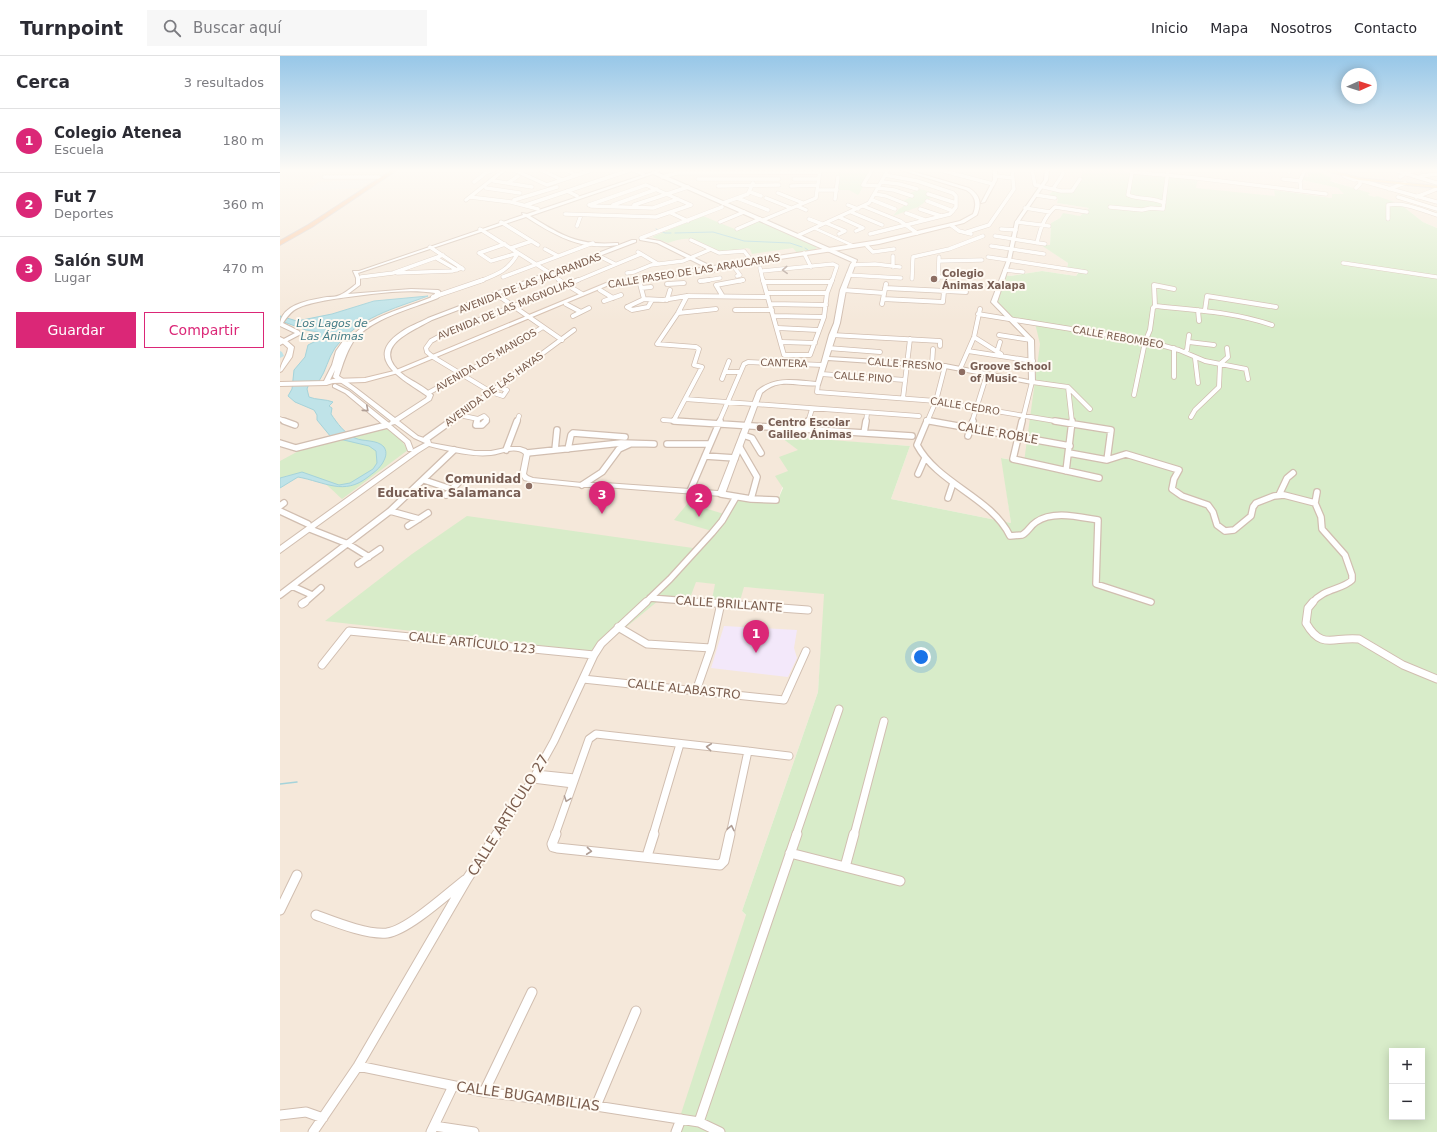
<!DOCTYPE html>
<html lang="es">
<meta charset="utf-8">
<style>
body{margin:0;font-family:"DejaVu Sans",sans-serif;background:#f7f7f7;color:#2b2b33}
.controls{position:absolute;right:12px;bottom:12px;display:grid;overflow:hidden;border-radius:0px;box-shadow:0 2px 10px #0003}
.controls button{width:36px;height:36px;display:grid;place-items:center;padding:0;border:0;border-bottom:1px solid #e1e1e2;background:#fff;color:#2b2b33;font:20px sans-serif}
.compass{position:absolute;left:1061px;top:12px;width:36px;height:36px;border-radius:50%;background:#fff;box-shadow:0 2px 10px #0003;rotate:87deg}
.you{position:absolute;left:641px;top:601px;width:14px;height:14px;margin:-10px;border:3px solid #fff;border-radius:50%;background:#1a73e8;box-shadow:0 0 0 6px #1a73e833}
.badge{display:grid;place-items:center;width:26px;height:26px;border-radius:50%;background:#db2777;color:#fff;font-size:13px;font-weight:700}
.pin{position:absolute;translate:-50% -33px;filter:drop-shadow(0 1px 2px #0008)}
.pin::after{content:'';position:absolute;top:21px;width:14px;height:12px;background:inherit;clip-path:polygon(0 0,100% 0,50% 100%)}
.list{margin:0;padding:0;list-style:none}
h2{display:flex;justify-content:space-between;align-items:center;height:52px;margin:0;padding:0 16px;font-size:17px}
h2 small{font-size:13px;font-weight:400;color:#7c7c81}
.list li{display:grid;grid-template-columns:26px 1fr auto;gap:12px;align-items:center;box-sizing:border-box;height:64px;padding:0 16px;border-top:1px solid #e1e1e2}
.list b{display:block;font-size:15px;white-space:nowrap}
.list p{margin:0;font-size:13px;white-space:nowrap;color:#7c7c81}
.list em{font-size:13px;font-style:normal;color:#7c7c81}
.actions{display:flex;gap:8px;padding:12px 16px}
.actions a{flex:1;padding:9px 0;border:1px solid #db2777;border-radius:0px;text-align:center;font-size:14px;color:#db2777}
.actions .main{background:#db2777;color:#fff}
.icon{flex:none;width:22px;height:22px;fill:none;stroke:currentColor;stroke-width:2;stroke-linecap:round;stroke-linejoin:round}
.map{position:relative;flex:none;width:1157px;height:1076px;overflow:hidden}
header{display:flex;align-items:center;gap:24px;box-sizing:border-box;height:56px;padding:0 20px;background:#fff;border-bottom:1px solid #e1e1e2}
header strong{font-size:19px}
nav{display:flex;gap:22px;margin-inline-start:auto;font-size:14px}
.search{width:280px;height:36px;background:#f7f7f7;display:flex;align-items:center;gap:10px;box-sizing:border-box;padding:0 14px;border-radius:0px;color:#7c7c81;font-size:15px}
main{display:flex}
aside{flex:1;background:#fff}
.map>svg:first-child{display:block}
.residential{fill:#f5e8da}
.industrial{fill:#efe9e4}
.education{fill:#f3e8fa}
.green{fill:#d8ecc9;fill-rule:evenodd}
.water{fill:#bfe3e8;stroke:#a5d3da}
.lines{fill:none;stroke-linecap:round;stroke-linejoin:round}
.stream-far1{stroke:#a5d3da;stroke-width:1}
.stream{stroke:#a5d3da;stroke-width:1.5}
.river{fill:#bfe3e8;fill-rule:evenodd}
.pedestrian-casing{stroke:#d1beb0;stroke-width:3.5}
.minor-far4-casing{stroke:#d1beb0;stroke-width:4.5}
.minor-far3-casing{stroke:#d1beb0;stroke-width:5.5}
.minor-far2-casing{stroke:#d1beb0;stroke-width:8}
.minor-far1-casing{stroke:#d1beb0;stroke-width:9}
.minor-casing{stroke:#d1beb0;stroke-width:11}
.tertiary-casing{stroke:#d1beb0;stroke-width:2}
.secondary-casing{stroke:#d6c0b0;stroke-width:2}
.primary-casing{stroke:#dad1cd;stroke-width:2}
.trunk-casing{stroke:#dad1cd;stroke-width:2}
.pedestrian{stroke:#fff;stroke-width:2.5}
.minor-far4{stroke:#fff;stroke-width:3.5}
.minor-far3{stroke:#fff;stroke-width:4}
.minor-far2{stroke:#fff;stroke-width:5.5}
.minor-far1{stroke:#fff;stroke-width:7}
.minor{stroke:#fff;stroke-width:9}
.tertiary{fill:#fff;fill-rule:evenodd}
.secondary{fill:#fff;fill-rule:evenodd}
.primary{fill:#fbd9a5;fill-rule:evenodd}
.trunk{fill:#f9c8a4;fill-rule:evenodd}
.oneway{stroke:#af9d94}
.education-dot{fill:#8d6e63;stroke:#fffaf3;stroke-width:1.5}
.labels{text-anchor:middle;dominant-baseline:central;stroke-width:4;stroke-linejoin:round;paint-order:stroke}
.far-street-label{font-size:10px;fill:#7a5c4d;stroke:#fffaf3}
.far-education-label{font-size:10px;font-weight:bold;fill:#785e54;stroke:#fffaf3;text-anchor:start}
.far-water-label{font-size:11px;font-style:italic;fill:#437c86;stroke:#fffaf3}
.street-label{font-size:12px;fill:#7a5c4d;stroke:#fffaf3}
.education-label{font-size:12px;font-weight:bold;fill:#785e54;stroke:#fffaf3;text-anchor:end}
.near-street-label{font-size:14px;fill:#7a5c4d;stroke:#fffaf3}
</style>
<header>
<strong>Turnpoint</strong>
<div class="search"><svg class="icon" aria-label="search" viewBox="0 0 24 24"><circle cx="10" cy="10" r="6"/><path d="M15 15l6 6"/></svg>Buscar aquí</div>
<nav><a>Inicio</a><a>Mapa</a><a>Nosotros</a><a>Contacto</a></nav>
</header>
<main>
<aside>
<h2>Cerca<small>3 resultados</small></h2>
<ul class="list">
<li><span class="badge">1</span><div><b>Colegio Atenea</b><p>Escuela</p></div><em>180 m</em></li>
<li><span class="badge">2</span><div><b>Fut 7</b><p>Deportes</p></div><em>360 m</em></li>
<li><span class="badge">3</span><div><b>Salón SUM</b><p>Lugar</p></div><em>470 m</em></li>
</ul>
<div class="actions"><a class="main">Guardar</a><a>Compartir</a></div>
</aside>
<div class="map">
<svg width="1157" height="1076" viewBox="0 0 1157 1076">
<rect width="100%" height="100%" fill="#fdf6ec"/>
<path class="residential" d="M0,114H801L802,118L791,137L774,134L778,143L777,147L809,152L800,160L783,158L780,162L771,167L770,189H762L788,207L787,211L800,213L796,220L762,215L730,220L725,219L762,267L825,423L722,402L731,467L611,443L630,390L500,381L519,394L508,415L497,446L416,526L436,527L432,543L460,545L463,531L545,534L538,636L462,855L520,920L490,1076H0Z
M857,114H1157V172L1143,166L1120,148L1088,139L1090,138L1050,124L1052,122L1027,116L1030,121L1022,124L1058,132L1065,138L1052,139V142L994,134L1002,164L914,138L918,122L857,117Z"/>
<path class="industrial" d="M93,123L79,132L28,135L38,126Z"/>
<path class="education" d="M444,570L517,574L514,592L517,602L508,621L431,612Z"/>
<path class="green" d="M559,114H594L578,139L569,134H558Z
M801,114H857V117L918,122L916,132L995,140L994,134L1052,142V138H1064L1058,132L1022,124V120L1029,121L1027,116L1036,115L1052,122L1050,125L1090,137L1088,139L1095,141L1097,140L1120,148L1143,166L1157,172V1076H395L466,859L462,855L538,636L544,538L464,531L460,545L432,543L435,528L416,526L410,542L384,540L316,596L45,565L132,498L187,460L420,493L457,443L497,446L503,432L495,420L508,415L499,401L518,394L499,380L630,390L611,443L731,467L721,402L744,406L760,288L755,267L734,263L717,247L725,219L730,220L762,215L796,220L800,214L787,212L788,207L761,189H770L771,167L780,162L783,157L800,160L809,152L777,147L778,143L766,142L774,134L791,137L802,118ZM1112,995H1142V1061H1112Z
M640,133L651,136L648,138L653,140L638,151L613,160L619,153L627,148L623,145L633,140L628,138Z
M423,160L457,174L480,165L539,188L535,194L517,197L513,192L472,198L470,193L467,192C460,193 449,197 442,195C417,189 418,176 388,187L372,181Z
M109,373L119,381L128,394L62,443C40,423 32,411 0,422V405L26,391L77,378Z
M408,447L444,458L432,475L394,464Z"/>
<path class="water" d="M148,240C113,253 79,261 55,292C48,302 46,315 39,325H30L27,333L29,341C36,344 46,343 53,346L49,350L52,352L51,358C57,367 65,378 75,382C83,386 97,383 104,391C108,397 105,403 102,408C98,414 93,417 88,421C64,440 45,426 18,421L0,432V422L22,416L59,429L70,427L93,413L97,407L96,395L89,390L51,381L37,364V359L34,354L15,346L8,340L12,333L14,314L25,301L28,289L36,285L34,282L38,276L26,274L4,266H0V260L17,265L52,258L94,245Z"/>
<g class="lines">
<path class="stream-far1" d="M376,173L385,177H391
M395,177L433,176L464,185L510,187L522,191
M525,192L528,194"/>
<path class="stream" d="M0,728L17,726"/>
<path class="river" d="M0,295L2,296L4,300L0,302Z"/>
<defs>
<path id="pedestrian" d="M534,172L574,190"/>
<path id="minor-far4" d="M234,114L267,129L312,114
M261,114L282,124
M286,114L296,119
M353,114L363,118
M592,114L583,129L599,130
M660,114L713,128
M752,114L755,129L781,135H792L800,123
M848,114L852,116L916,122L1046,138
M906,114L916,115
M980,114L989,115
M1078,114H1087
M1114,114L1157,127
M852,116L848,139C860,144 873,141 884,147
M1009,116L1010,114
M715,120L733,122
M1064,120L1075,124
M1141,120L1157,118
M44,121H99
M382,121L397,117L540,116
M1120,121L1127,116L1140,114
M1072,122L1157,146
M418,123H499
M514,123H539
M1003,123L1020,125
M214,125L252,131
M194,126L207,116L214,114
M602,126L619,128L637,133
M228,127L238,120
M438,130L499,129
M511,130L538,129
M206,132L240,137
M598,132L614,134L632,140
M1076,132L1080,128V125
M773,133L783,118L782,114
M1109,133L1125,127
M537,134H557
M287,135L297,140
M1021,135L1020,125L1025,114
M470,136L481,140
M498,137L523,147
M595,138L606,140L626,148
M648,138L676,147
M756,139L775,142
M190,141L231,146L258,153
M1118,141L1157,153
M1136,141L1157,133
M457,142L488,154
M486,142L511,152
M555,143L558,121
M186,144L224,114
M234,144L277,131
M592,144L615,153
M647,145L673,155
M443,147L468,138L473,127
M246,149L350,114
M309,149L366,129L411,149
M333,149L377,133
M354,149L408,131
M568,149L578,153
M311,150L373,152L398,143
M517,150L526,154
M583,150L620,165L637,177
M830,151L862,154L871,152L883,153L888,114
M745,152L770,156
M640,153L661,160
M571,156L602,169
M391,157L408,165
M626,157L645,164
M285,158L376,161L411,149
M559,161L583,172L576,175
M529,163L542,168
M1108,163V149C1125,146 1141,154 1157,159
M483,164L536,142L540,114
M221,166L258,189
M440,166L464,156
M737,166L769,170
M546,167L565,175L559,178
M671,169L679,175L691,178
M297,170L301,159
M200,173L270,217
M457,173L480,163
M721,173L736,174
M687,176L709,169L734,133L732,114
M590,178L670,158L676,151V140L673,137L637,125L605,119
M519,179L589,147L608,114
M715,180L734,183
M361,182L442,151
M733,183L765,188
M411,184L439,197L464,195L472,205
M757,187C760,173 764,161 775,151L807,156
M587,190L593,196L614,193
M711,190L764,198
M150,191L183,213
M231,192L252,185
M265,193L278,200
M358,196L378,208
M199,197L211,205L238,197
M199,197L225,188
M524,197L531,211
M319,200L335,208
M613,200V211
M708,201L806,216
M156,202L177,214
M659,205L702,204
M1063,207L1157,221
M572,209L595,208L620,211
M454,211L460,219L457,220
M480,212L483,225
M725,214L743,216
M482,215L553,208L557,210L552,225
M117,217L172,215L182,212
M347,217L354,216L371,209L403,205L429,194
M272,219L281,225
M568,219L621,222
M81,221L113,217L163,199
M223,221L313,187
M659,221H696
M359,223V225
M632,223L633,201L669,193L703,180
M658,224L659,201
M200,225C218,218 229,214 238,197
M296,225L361,198
M423,225L440,222
M460,225L463,224"/>
<path id="minor-far3" d="M279,224L302,238
M359,224L364,243
M483,224L504,299H530L544,261L547,237L552,224
M420,225L429,224
M485,226H551
M387,228L404,227
M361,232L371,231
M605,232L686,236
M320,234L333,242
M563,234L604,237
M487,237H547
M216,238L282,284
M442,239L436,229L463,224
M153,241L203,224
M603,243L663,246L664,235
M387,244L390,234
M324,245L341,239
M286,248L301,256
M491,248L546,249
M602,248L606,228
M875,250C915,254 954,256 992,269
M347,251L364,243L383,244L407,240L488,241
M347,251L352,254L368,251L372,244
M455,254H492
M918,254L919,265
M925,254L927,240L996,251
M398,257L436,253
M698,258L866,285L899,294L925,305L966,313L968,323
M293,260L309,252
M494,260L544,261
M498,272L538,274
M552,279L660,285V290
M719,279L751,284
M694,281L721,298
M502,286L535,287
M909,286L934,289
M548,292L600,296
M894,292V321
M688,295L753,305
M717,296L720,286
M905,296L907,294L909,279
M915,302L918,327
M940,308L948,301L947,292
M652,309L653,293
M680,313L694,281L700,253
M445,316H460
M541,318L625,324
M442,323L449,305
M538,328L537,336L656,345L781,366
M218,331L227,334L223,340L211,336L153,301L147,296L146,292L151,285L162,279L298,224
M788,331L792,366
M148,337L216,300L263,271
M854,339L865,286L870,274L873,252L875,250L874,229L894,233
M623,342L630,283
M405,343L639,360
M179,359L198,363
M911,361L915,354L939,331L940,308
M0,363L7,366
M383,364L410,366
M394,364L422,311L414,309L419,293L416,291L377,288L398,257L407,240
M646,364L655,366
M170,366L294,274
M197,366L198,363L204,360L207,363L205,366
M237,366L239,360
M439,366L464,308L468,306L543,309
M528,366L532,353
M586,366L587,357
M647,366L656,345L665,310
M692,366L707,318
M742,366L752,326L788,331L810,353"/>
<path id="minor-far2" d="M4,365L15,369
M197,365L196,369H202L206,365
M394,365L632,380
M647,365L637,389C658,428 711,441 730,480L742,479C748,476 750,470 756,466C773,454 799,461 818,464L816,528L871,546
M650,365L790,390
M742,365L733,403L819,422
M775,365L831,374L827,404
M526,373L528,365
M584,377L586,365
M463,379L472,382L481,397
M688,380L693,365
M146,383L171,365
M0,387L16,392L107,369
M387,388H430
M459,390L477,421L471,443
M288,393L291,379L293,377L345,381
M226,394L237,365
M275,394L277,374
M247,397L341,387L374,388
M789,397L827,404L846,398L899,414L894,423L892,433L902,440L928,449L933,456L937,469L945,475L954,474L971,460L973,451L976,447L994,440L1004,439L1035,447
M425,400L455,402
M786,415L792,365
M638,418L645,402
M144,424L171,433
M302,429L322,416L339,393L350,388
M410,435L440,365
M441,438L471,443L496,444
M166,439L180,425
M999,439L1007,422L1013,417
M668,442L673,427
M0,450L4,447
M0,455L28,468
M110,455L139,463
M128,470L148,457
M30,473L68,488L89,501
M78,508L100,493
M12,530L32,539
M0,539L110,455L174,394
M370,542L432,547
M24,547L41,532
M365,547L390,523L432,477L442,465L456,441
M1032,547C1044,532 1062,534 1072,524V519L1065,499L1042,473L1041,461L1035,447L1037,436"/>
<path id="minor-far1" d="M419,546L528,554
M1033,546L1028,552L1026,567C1042,595 1054,580 1079,583L1123,609L1157,623
M22,548L25,546
M338,571L367,588L431,592
M42,609L69,575L314,599
M303,623L504,644L526,595
M416,635L431,592L441,547
M468,695L509,700
M256,718L295,722
M253,723L293,728
M216,779L253,723L274,685L314,599L321,588L366,546
M275,779L309,683L316,678L468,695
M373,779L400,688
M450,779L468,695
M516,779L559,653
M574,779L604,665"/>
<path id="minor" d="M276,778L272,788L273,791L277,792L440,809L444,805L450,778
M510,797L620,825
M367,800L374,778
M565,811L574,778
M0,854L17,819
M36,859C55,866 87,879 107,877C128,874 167,838 185,824
M78,1010L204,1036L316,1050L419,1066L440,1076
M204,1036L252,936
M316,1050L356,955
M0,1059L26,1056L43,1062
M419,1066L517,778
M154,1070L194,1076
M33,1076L78,1010L187,823L217,778
M151,1076L173,1030
M396,1076L401,1063"/>
<path id="tertiary" d="M378,114L379,115L377,116L577,204L566,234L560,267L549,301L665,308L749,324L748,284L711,246L727,204L735,166L764,124L765,114H769L768,124L739,166L731,204L717,246L754,284L755,326L752,328L665,312L548,304L540,329C519,332 501,320 482,337L445,438L441,440L325,431H302L252,426L244,424L240,418L244,398C235,390 221,398 211,399C190,401 169,395 149,390L138,397L0,497V490L132,395H128L125,387L65,337L53,331V329L55,328L69,335L109,367L111,365L72,334L54,322L53,321L55,314L48,328L46,329L43,327L52,309L56,295L63,285L68,286C84,260 128,252 154,240L155,237C124,232 85,239 54,243C42,245 29,247 18,252C11,255 7,261 3,267L19,275L21,278L0,289V285L15,277L0,270C0,248 30,244 47,241C51,241 56,241 60,239C65,237 71,232 76,228V222L73,215H79L243,159L242,157L247,158ZM373,118L572,206L570,209L560,234L554,267L549,279L536,326C515,324 494,320 477,335L438,435L325,427H302L253,422L248,420L246,418L250,397L246,393L240,391H230L211,395H195L151,387L150,384L138,380L119,365L151,344L153,339C145,331 134,326 125,320C88,292 129,277 152,264L356,186V184H352L148,262C139,267 129,270 121,276C81,303 124,324 147,340L146,342L115,362L76,332L59,320C63,308 66,297 73,286C90,262 132,253 158,242L161,238L160,235L158,234L131,233L68,238L80,229V222L78,217L246,161C276,180 301,195 338,189V187H336C298,190 281,179 250,160ZM115,368L134,382L145,387L132,394L133,393L130,385L111,369Z
M362,182L380,185L429,209L434,216L430,217L425,211L377,187L360,184V182Z"/>
<path id="secondary" d="M621,114H628L689,132C700,139 702,147 697,159L684,167L599,188L329,229L118,317L85,326L53,327L46,329L0,330V326L46,325L53,323L85,322L114,315L326,227L599,184L680,165L693,158C697,148 696,140 686,134Z
M713,114H717V124L705,146L701,147L713,124Z
M0,281L6,284L14,291L12,301L2,315L0,316C0,307 7,301 8,292L0,285Z"/>
<path id="primary" d="M1044,114H1052L1079,122L1157,130V132L1079,124Z"/>
<path id="trunk" d="M112,114H117L32,171L0,189V185L28,169Z"/>
</defs>
<use href="#pedestrian" class="pedestrian-casing"/>
<use href="#minor-far4" class="minor-far4-casing"/>
<use href="#minor-far3" class="minor-far3-casing"/>
<use href="#minor-far2" class="minor-far2-casing"/>
<use href="#minor-far1" class="minor-far1-casing"/>
<use href="#minor" class="minor-casing"/>
<use href="#tertiary" class="tertiary-casing"/>
<use href="#secondary" class="secondary-casing"/>
<use href="#primary" class="primary-casing"/>
<use href="#trunk" class="trunk-casing"/>
<use href="#pedestrian" class="pedestrian"/>
<use href="#minor-far4" class="minor-far4"/>
<use href="#minor-far3" class="minor-far3"/>
<use href="#minor-far2" class="minor-far2"/>
<use href="#minor-far1" class="minor-far1"/>
<use href="#minor" class="minor"/>
<use href="#tertiary" class="tertiary"/>
<use href="#secondary" class="secondary"/>
<use href="#primary" class="primary"/>
<use href="#trunk" class="trunk"/>
</g>
<defs><path id="oneway-chevron" d="M-2-3.5L2.5 0L-2 3.5" fill="none" stroke-width="1.6" stroke-linecap="round" stroke-linejoin="round"/></defs>
<g class="oneway">
<use href="#oneway-chevron" transform="translate(505 214) rotate(177)"/>
<use href="#oneway-chevron" transform="translate(86 353) rotate(41)"/>
<use href="#oneway-chevron" transform="translate(429 691) rotate(-174)"/>
<use href="#oneway-chevron" transform="translate(287 743) rotate(110)"/>
<use href="#oneway-chevron" transform="translate(451 772) rotate(-78)"/>
<use href="#oneway-chevron" transform="translate(309 795) rotate(6)"/>
</g>
<linearGradient id="sky" x2="0" y2="1"><stop stop-color="#97c7e8"/><stop offset="0.43" stop-color="#fefbf6"/><stop offset="1" stop-color="#fefbf6" stop-opacity="0"/></linearGradient>
<rect width="1157" height="265" fill="url(#sky)"/>
<g class="education-dot">
<circle cx="654" cy="223" r="4"/>
<circle cx="682" cy="316" r="4"/>
<circle cx="480" cy="372" r="4"/>
<circle cx="249" cy="430" r="4"/>
</g>
<g class="labels">
<g class="far-street-label">
<text transform="translate(414 215) rotate(-9)">CALLE PASEO DE LAS ARAUCARIAS</text>
<text transform="translate(250 227) rotate(-21)">AVENIDA DE LAS JACARANDAS</text>
<text transform="translate(226 253) rotate(-22)">AVENIDA DE LAS MAGNOLIAS</text>
<text transform="translate(838 281) rotate(10)">CALLE REBOMBEO</text>
<text transform="translate(206 304) rotate(-30)">AVENIDA LOS MANGOS</text>
<text transform="translate(504 307) rotate(2)">CANTERA</text>
<text transform="translate(625 308) rotate(4)">CALLE FRESNO</text>
<text transform="translate(583 321) rotate(4)">CALLE PINO</text>
<text transform="translate(214 333) rotate(-36)">AVENIDA DE LAS HAYAS</text>
<text transform="translate(685 350) rotate(9)">CALLE CEDRO</text>
</g>
<g class="far-education-label">
<text x="662" y="217">Colegio<tspan x="662" dy="12">Ánimas Xalapa</tspan></text>
<text x="690" y="310">Groove School<tspan x="690" dy="12">of Music</tspan></text>
<text x="488" y="366">Centro Escolar<tspan x="488" dy="12">Galileo Ánimas</tspan></text>
</g>
<g class="far-water-label">
<text x="52" y="267">Los Lagos de<tspan x="52" dy="13">Las Ánimas</tspan></text>
</g>
<g class="street-label">
<text transform="translate(718 377) rotate(10)">CALLE ROBLE</text>
<text transform="translate(449 548) rotate(4)">CALLE BRILLANTE</text>
<text transform="translate(192 587) rotate(6)">CALLE ARTÍCULO 123</text>
<text transform="translate(404 633) rotate(6)">CALLE ALABASTRO</text>
</g>
<g class="education-label">
<text x="241" y="423">Comunidad<tspan x="241" dy="14">Educativa Salamanca</tspan></text>
</g>
<g class="near-street-label">
<text transform="translate(228 759) rotate(-58)">CALLE ARTÍCULO 27</text>
<text transform="translate(248 1040) rotate(8)">CALLE BUGAMBILIAS</text>
</g>
</g>
</svg>
<div class="controls">
<button>+</button>
<button>−</button>
</div>
<svg class="compass" viewBox="-18 -18 36 36"><path d="M0-13l5 13h-10z" fill="#e53935"/><path d="M0 13l5-13h-10z" fill="#7c7c81"/></svg>
<div class="you"></div>
<div class="pin badge" style="left:476px;top:597px">1</div>
<div class="pin badge" style="left:419px;top:461px">2</div>
<div class="pin badge" style="left:322px;top:458px">3</div>
</div>
</main>
